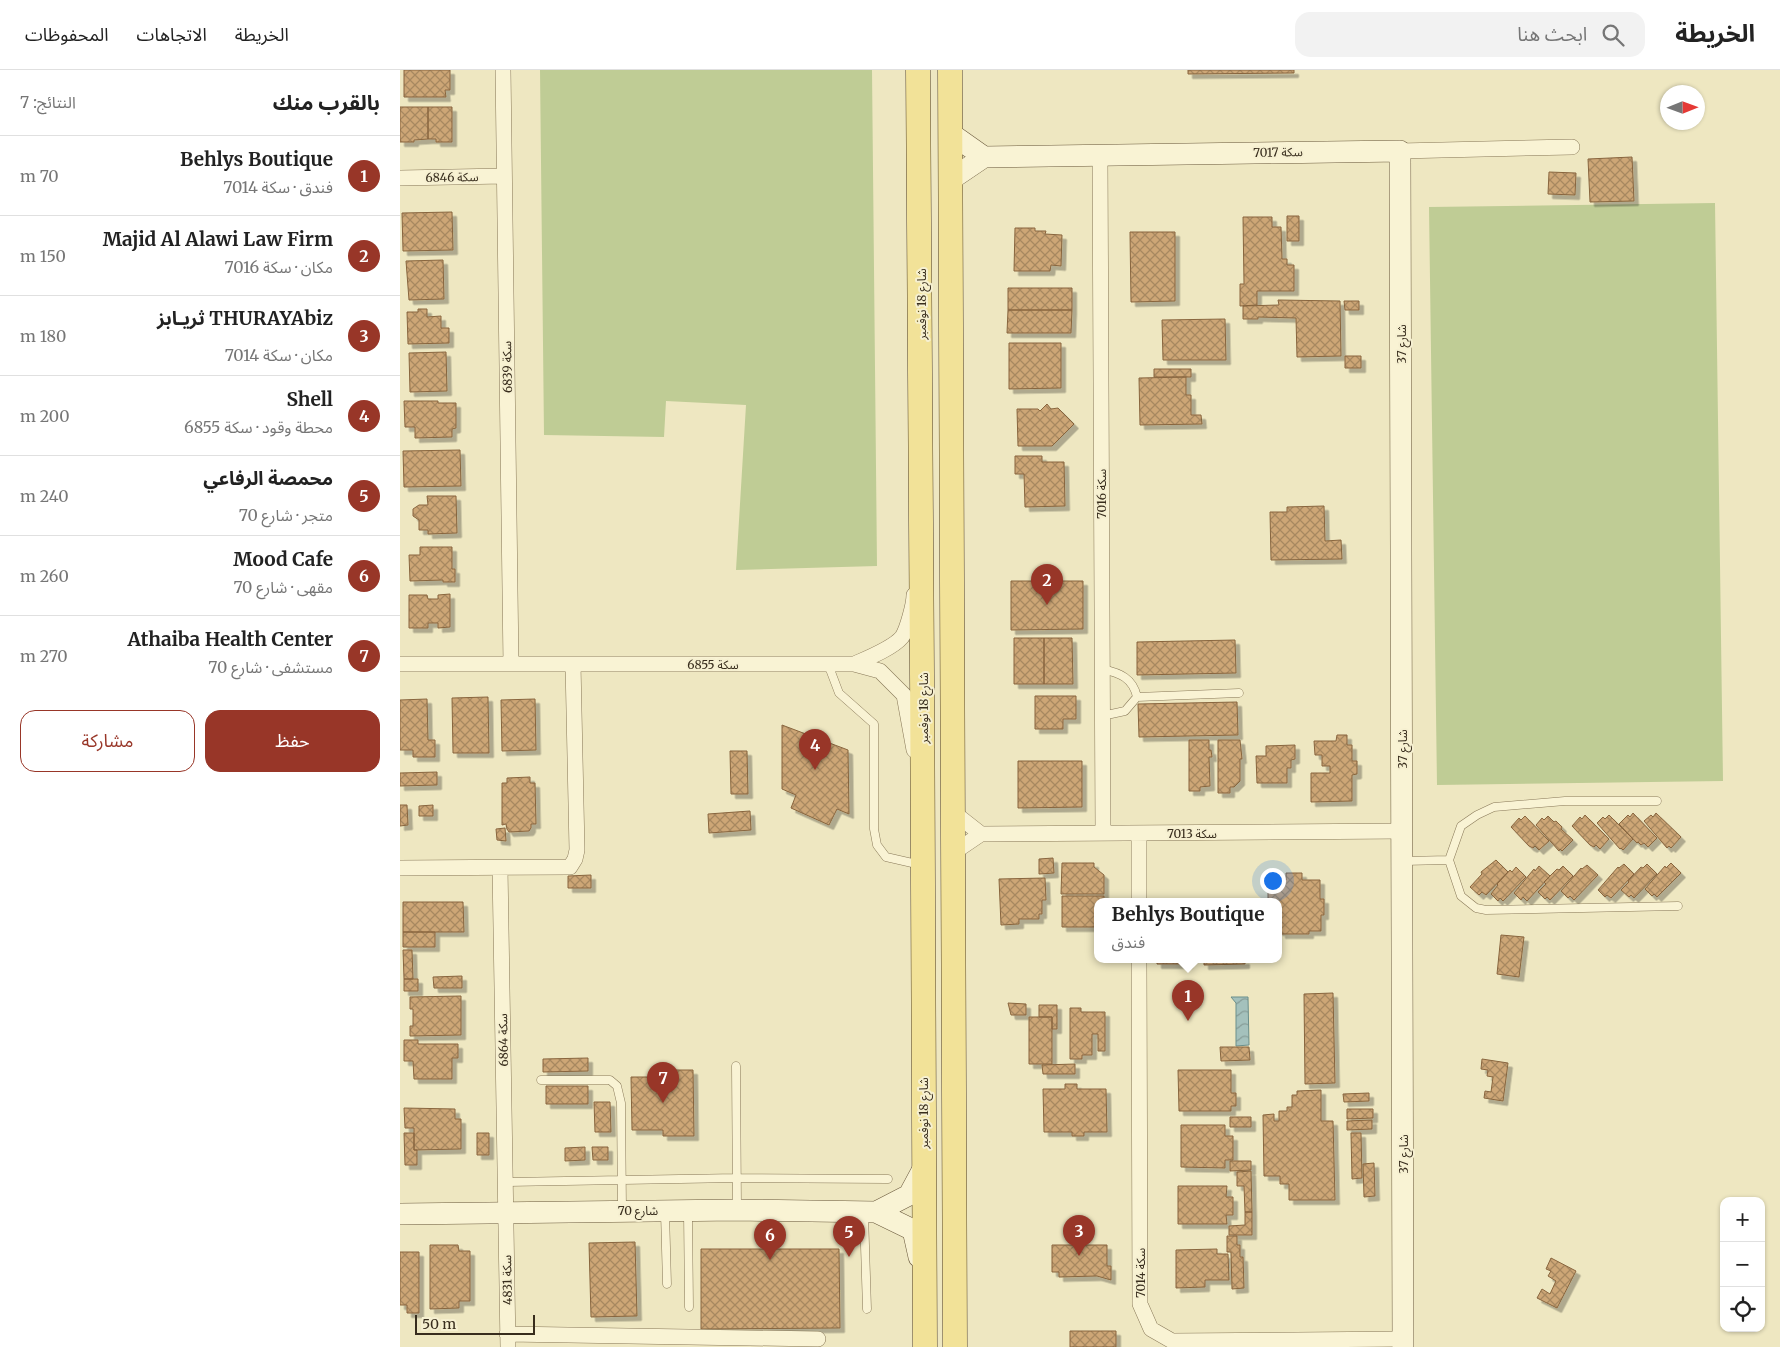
<!DOCTYPE html>
<html lang="ar">
<meta charset="utf-8">
<style>
body{margin:0;font-family:Merriweather,"Noto Sans Arabic",serif;background:#f2f2f2;color:#222;direction:rtl}
.controls{position:absolute;right:15px;bottom:15px;display:grid;overflow:hidden;border-radius:10px;box-shadow:0 1px 4px #0004}
.controls button{width:45px;height:45px;display:grid;place-items:center;padding:0;border:0;border-bottom:1px solid #e0e0e0;background:#fff;color:#222;font:25px sans-serif}
.compass{position:absolute;left:1260px;top:15px;width:45px;height:45px;border-radius:50%;background:#fff;box-shadow:0 1px 4px #0004;rotate:89deg}
.scale{position:absolute;left:15px;bottom:12px;width:120px;box-sizing:border-box;padding-left:5px;border:2px solid #382d1d;border-top:0;font-size:14px;line-height:18px;white-space:nowrap;color:#382d1d;-webkit-text-stroke:4px #f6f0d1;paint-order:stroke}
.you{position:absolute;left:872px;top:810px;width:18px;height:18px;margin:-12px;border:4px solid #fff;border-radius:50%;background:#1a73e8;box-shadow:0 0 0 8px #1a73e833}
.badge{display:grid;place-items:center;width:32px;height:32px;border-radius:50%;background:#983628;color:#fff;font-size:16px;font-weight:700}
.pin{position:absolute;translate:-50% -41px;filter:drop-shadow(0 1px 2px #0008)}
.pin::after{content:'';position:absolute;top:26px;width:18px;height:15px;background:inherit;clip-path:polygon(0 0,100% 0,50% 100%)}
.popup{position:absolute;left:694px;top:828px;width:188px;height:65px;box-sizing:border-box;display:grid;place-content:center;border-radius:10px;background:#fff;filter:drop-shadow(0 1px 4px #0005);font-size:16px;white-space:nowrap;color:#767676}
.popup b{font-size:19px;color:#222}
.popup::after{content:'';position:absolute;left:50%;top:100%;margin-left:-10px;border:10px solid transparent;border-top-color:#fff}
.list{margin:0;padding:0;list-style:none}
h2{display:flex;justify-content:space-between;align-items:center;height:65px;margin:0;padding:0 20px;font-size:21px}
h2 small{font-size:16px;font-weight:400;color:#767676}
.list li{display:grid;grid-template-columns:32px 1fr auto;gap:15px;align-items:center;box-sizing:border-box;height:80px;padding:0 20px;border-top:1px solid #e0e0e0}
.list b{display:block;font-size:19px;white-space:nowrap}
.list p{margin:0;font-size:16px;white-space:nowrap;color:#767676}
.list em{font-size:16px;font-style:normal;color:#767676}
.actions{display:flex;gap:10px;padding:15px 20px}
.actions a{flex:1;padding:11px 0;border:1px solid #983628;border-radius:15px;text-align:center;font-size:18px;color:#983628}
.actions .main{background:#983628;color:#fff}
.icon{flex:none;width:28px;height:28px;fill:none;stroke:currentColor;stroke-width:2;stroke-linecap:round;stroke-linejoin:round}
.map{position:relative;flex:none;width:1380px;height:1277px;overflow:hidden;direction:ltr}
header{display:flex;align-items:center;gap:30px;box-sizing:border-box;height:70px;padding:0 25px;background:#fff;border-bottom:1px solid #e0e0e0}
header strong{font-size:24px}
nav{display:flex;gap:28px;margin-inline-start:auto;font-size:18px}
.search{width:350px;height:45px;background:#f2f2f2;display:flex;align-items:center;gap:12px;box-sizing:border-box;padding:0 18px;border-radius:15px;color:#767676;font-size:19px}
main{display:flex}
aside{flex:1;background:#fff}
.map>svg:first-child{display:block}
.grass{fill:#bfcc95}
.water{fill:url(#water-waves);stroke:#6b8f8b}
.building{fill:url(#building-cross-hatch);stroke:#88653e;filter:url(#shadow)}
.lines{fill:none;stroke-linecap:round;stroke-linejoin:round}
.lane-casing{stroke:#887858;stroke-width:9}
.street-casing{stroke:#887858;stroke-width:16}
.secondary-casing{stroke:#6a593c;stroke-width:22}
.primary-casing{stroke:#56452d;stroke-width:25}
.lane{stroke:#f9f3d4;stroke-width:8}
.street{stroke:#f9f3d4;stroke-width:15}
.secondary{stroke:#f9f3d4;stroke-width:21}
.primary{stroke:#f2e298;stroke-width:24}
.labels{text-anchor:middle;dominant-baseline:central;stroke-width:4;stroke-linejoin:round;paint-order:stroke}
.street-label{font-size:12px;fill:#382d1d;stroke:#f6f0d1}
</style>
<header>
<strong>الخريطة</strong>
<div class="search"><svg class="icon" aria-label="search" viewBox="0 0 24 24"><circle cx="10" cy="10" r="6"/><path d="M15 15l6 6"/></svg>ابحث هنا</div>
<nav><a>الخريطة</a><a>الاتجاهات</a><a>المحفوظات</a></nav>
</header>
<main>
<div class="map">
<svg width="1380" height="1277" viewBox="0 0 1380 1277">
<defs>
<pattern id="water-waves" width="16" height="10" patternUnits="userSpaceOnUse" patternTransform="scale(1.25)"><rect width="16" height="10" fill="#a4c1bc"/><path d="M0 5q4-4 8 0t8 0" fill="none" stroke="#879d98"/></pattern>
<pattern id="building-cross-hatch" width="8" height="8" patternUnits="userSpaceOnUse" patternTransform="scale(1.25)"><rect width="8" height="8" fill="#cda676"/><path d="M0 0l8 8M0 8l8-8" fill="none" stroke="#a78860"/></pattern>
<filter id="shadow"><feDropShadow dx="4.5" dy="4.5" stdDeviation="0" flood-color="#0004"/></filter>
</defs>
<rect width="100%" height="100%" fill="#eee7c1"/>
<path class="grass" d="M140,0H472L477,496L336,500L346,335L266,331L264,367L144,365Z
M1315,133L1323,711L1037,715L1029,137Z"/>
<path class="water" d="M831,927H848L849,975L836,976V933Z"/>
<path class="building" d="M4,0H50V20H45L46,27H4Z
M788,0H894V3L788,4Z
M0,37H28V69L14,70V72H0Z
M28,37H52V72H36V69H28Z
M1232,87L1234,131L1190,132L1188,89Z
M1149,102L1176,103L1175,125L1148,124Z
M52,142L53,180L3,181L2,143Z
M887,146H899V171H887Z
M843,147H872V157H881L882,189H887V195H894V221H857V235L840,236V214H844Z
M615,158H635V161H646L645,164L662,165L661,196L651,195L650,201H614Z
M730,162H775V231L731,232Z
M43,190L44,229L9,230L6,191Z
M608,218H672V240H608Z
M878,230L940,231L941,286L897,287L896,248L858,247V249H843V236L879,235Z
M944,231H959V240H945Z
M18,239H27V247L41,246V258H49V273L8,274L7,242H18Z
M608,240H672L671,263H607Z
M825,249L826,290H763L762,250Z
M609,273H661V318L609,319Z
M46,282L47,321L10,322L9,283Z
M945,286H961V298H945Z
M754,299H791V307H754Z
M786,307V325H791V345H801L802,354L740,355L739,308Z
M4,331H38V333H56V358L52,359V367L15,368V357H5Z
M647,334L651,339L658,338L674,354L652,376H618L617,339H638L640,341Z
M60,380L61,416L4,417L3,381Z
M615,386H642V392H664L665,436L625,437L624,404H615Z
M27,426H56L57,463L28,464V460H19V450L13,446V439L19,435H28Z
M924,436L925,471L941,470L942,489L871,490L870,442H887V437Z
M20,477H52V499H55V512H43V510L10,511L9,485H20Z
M611,511H683V559L611,560Z
M50,524V557L38,558V553H28V558H9V525H27L28,529H38V525Z
M614,568H644V614H614Z
M644,568H672L673,614H644Z
M835,570L836,603L737,605V572Z
M635,626H676V649H663V659H635Z
M88,627L89,683H53L52,628Z
M27,629L28,670H35V687H13V680H0V630Z
M135,629L136,680L102,681L101,630Z
M837,632L838,665L739,667L738,634Z
M382,655L448,680L449,744L437,739L429,755L391,738L396,725L382,719Z
M937,665H947V675H952V691H957V704L952,705V731L911,732V703H930V696H922V685H915L914,671H936Z
M789,670H809V680H811L812,687H809L810,716L800,717V721H789Z
M818,670H840L842,689H840V711L834,717H830V723H818Z
M895,675V689L891,690V698H887V713H857L856,686H866V676Z
M330,681H347L348,724H331Z
M618,691H682V737L618,738Z
M37,702V715L0,716V703Z
M130,707V713H135L136,754H131V758L129,761L109,762L107,759L106,754L102,755V713H107V708Z
M0,735H7L8,755L0,756Z
M33,735V746H19V736Z
M350,741L351,760L309,763L308,744Z
M1233,743L1257,768L1248,777L1244,773L1241,775L1238,772L1237,773L1219,754L1228,745L1230,747Z
M1256,743L1281,767L1271,778L1269,776L1267,778L1244,751L1251,745L1253,747Z
M1185,745L1209,769L1200,779L1196,775L1194,777L1190,775L1172,756L1180,747L1182,749Z
M1209,745L1233,769L1223,780L1221,778L1220,779L1197,753L1203,747L1205,749Z
M1125,746L1149,771L1139,780L1135,776L1133,778L1129,776L1111,757L1119,748L1121,750Z
M1148,746L1154,752L1156,751L1162,757L1161,759L1173,770L1162,781L1160,779L1159,781L1136,755L1142,748L1144,750Z
M105,758L106,771L97,770L96,759Z
M653,788L654,803L639,804V789Z
M1096,790L1108,802L1086,825L1082,822L1079,825L1070,817L1082,804L1081,802Z
M662,793H694V797L704,805V824H661Z
M1271,793L1281,803L1257,827L1254,824L1252,826L1245,819L1265,796L1266,798Z
M1224,794L1234,804L1211,828L1207,825L1205,827L1198,820L1218,797L1219,798Z
M1247,794L1257,804L1234,828L1231,825L1229,827L1221,820L1229,812L1228,811L1241,797L1243,798Z
M1187,795L1198,805L1174,830L1170,826L1168,828L1161,821L1181,798L1182,799Z
M1139,796L1150,806L1127,831L1123,827L1121,830L1114,823L1134,799L1135,801Z
M1163,796L1173,806L1150,830L1147,827L1145,829L1138,822L1146,814L1144,812L1157,799L1159,800Z
M1116,797L1126,807L1103,831L1100,828L1098,831L1091,824L1098,815L1097,814L1110,800L1112,802Z
M886,803H902V810H920V829H924V845H921V861H909V864H881V861H878V832H868V810H886Z
M191,805V818H168V806Z
M645,808L646,830H642V844H639V849H619V854L601,855L599,809Z
M662,826H704V832H698V857H662Z
M3,832H63L64,862H3Z
M3,862H35V877H3Z
M1101,865L1124,867L1119,907L1097,904Z
M3,880H12L13,909H4Z
M757,890H788V894H757Z
M804,890H845V894L804,895Z
M62,906V918H34L33,907Z
M4,909H18V921H4Z
M933,923L935,1013L905,1014L904,924Z
M61,926V965L10,966V956H13V939H10V927Z
M608,933L626,934V945H611Z
M639,935H657V959H652V947H639Z
M670,938H681V942H705V981H698V964H692V985H682V989H670Z
M629,947H652V994H629Z
M4,970H18V974H58V988H52V1009H14L13,991H4Z
M820,977H849L850,990L821,991Z
M188,988V1001L143,1002V989Z
M1082,989L1108,993L1103,1031L1084,1028L1085,1021L1091,1022L1093,1007L1087,1006L1088,1000L1081,999Z
M675,994V1004H643L642,995Z
M255,1000H293L294,1066H263V1060H232L231,1007H256Z
M778,1000H831V1023H836V1036H831V1041H779Z
M665,1014H677V1019H706L707,1062H684V1066H672V1062H644L643,1019H665Z
M146,1016H188V1034H146Z
M921,1020V1051H933L935,1130H889V1114H880V1106H864L863,1045L874,1044V1051H879V1041H887V1037H892V1025H897V1021Z
M969,1023V1031L944,1032L943,1024Z
M194,1032H210L211,1062H195Z
M4,1038L55,1039V1049H61V1079L14,1080V1058H5Z
M947,1039H973V1048L947,1049Z
M830,1047H851V1057H830Z
M972,1050V1059L947,1060V1051Z
M781,1055H825V1066H833V1090H825V1098L781,1097Z
M4,1063H14V1080H17V1095H5Z
M77,1063H89V1085H77Z
M951,1063H961L962,1108L952,1109Z
M185,1077V1090L165,1091V1078Z
M192,1077H208V1090H193Z
M830,1091H851V1100L830,1101Z
M974,1093L975,1126L964,1127L963,1094Z
M851,1101L852,1142H845L844,1116H837V1102Z
M778,1116H827L826,1127H833V1145H826L827,1154H778Z
M845,1142H852V1165H829V1156L845,1155Z
M827,1166H837V1175H840V1187H843L844,1218L832,1219L831,1182H827Z
M235,1172L237,1246L191,1247L189,1173Z
M30,1175H58L59,1181H70V1231H59V1238L30,1239Z
M652,1175H707V1196H711V1210L697,1206L659,1207V1202H652Z
M301,1179H439L440,1258L301,1259Z
M817,1179V1184H828L829,1210H805V1217L776,1218V1180Z
M0,1182H19V1243H7V1235H0Z
M1151,1188L1176,1201L1157,1238L1137,1228L1142,1219L1150,1224L1156,1211L1148,1206L1151,1201L1146,1199Z
M670,1261H716V1277H670Z"/>
<g class="lines">
<defs>
<path id="lane" d="M428,594L439,623L474,654V759L477,775L486,787L521,795
M702,599C720,603 733,608 737,627
M702,646L725,641L737,627L839,623
M1257,731H1165L1094,737L1077,745L1061,756L1049,790L1061,826L1076,838L1086,840L1278,836
M1003,791L1049,790
M336,996L337,1139
M141,1010H210L217,1016L221,1033L222,1140
M106,1112L337,1108L488,1109
M265,1142L267,1214
M288,1142L289,1237
M464,1144L467,1239"/>
<path id="street" d="M103,0L111,594
M1000,81L1172,77
M700,85L703,763
M0,108L104,106
M0,594H454L480,601L504,625L514,680
M454,594C468,588 493,578 502,567C507,560 514,534 514,525
M553,742L581,764
M739,763V832
M553,783L581,764L1003,761
M0,798L170,797L175,789L177,780L173,594
M100,798L108,1277
M739,890L740,1234L751,1259L772,1271L1003,1269
M107,1264L418,1269"/>
<path id="secondary" d="M550,63L584,87
M550,110L584,87L1000,81L1003,1277
M476,1142L509,1125L523,1099
M0,1144L337,1140L476,1142L513,1160L519,1187"/>
<path id="primary" d="M518,0C524,426 521,851 525,1277
M550,0L555,1277"/>
</defs>
<use href="#lane" class="lane-casing"/>
<use href="#street" class="street-casing"/>
<use href="#secondary" class="secondary-casing"/>
<use href="#primary" class="primary-casing"/>
<use href="#lane" class="lane"/>
<use href="#street" class="street"/>
<use href="#secondary" class="secondary"/>
<use href="#primary" class="primary"/>
</g>
<g class="labels">
<g class="street-label">
<text transform="translate(878 82) rotate(-1)">سكة 7017</text>
<text transform="translate(52 107) rotate(-1)">سكة 6846</text>
<text transform="translate(521 234) rotate(-90)">شارع 18 نوفمبر</text>
<text transform="translate(1001 274) rotate(-90)">شارع 37</text>
<text transform="translate(107 297) rotate(-91)">سكة 6839</text>
<text transform="translate(701 424) rotate(-90)">سكة 7016</text>
<text x="313" y="594">سكة 6855</text>
<text transform="translate(523 638) rotate(-90)">شارع 18 نوفمبر</text>
<text transform="translate(1002 679) rotate(-90)">شارع 37</text>
<text x="792" y="763">سكة 7013</text>
<text transform="translate(103 970) rotate(-91)">سكة 6864</text>
<text transform="translate(523 1043) rotate(-90)">شارع 18 نوفمبر</text>
<text transform="translate(1003 1084) rotate(-90)">شارع 37</text>
<text x="238" y="1140">شارع 70</text>
<text transform="translate(740 1203) rotate(-90)">سكة 7014</text>
<text transform="translate(107 1210) rotate(-91)">سكة 4831</text>
</g>
</g>
</svg>
<div class="controls">
<button>+</button>
<button>−</button>
<button><svg class="icon" aria-label="locate" viewBox="0 0 24 24"><circle cx="12" cy="12" r="6"/><path d="M12 2v4M12 18v4M2 12h4M18 12h4"/></svg></button>
</div>
<svg class="compass" viewBox="-18 -18 36 36"><path d="M0-13l5 13h-10z" fill="#e53935"/><path d="M0 13l5-13h-10z" fill="#767676"/></svg>
<div class="scale">50 m</div>
<div class="you"></div>
<div class="pin badge" style="left:788px;top:951px">1</div>
<div class="popup"><b>Behlys Boutique</b>فندق</div>
<div class="pin badge" style="left:647px;top:535px">2</div>
<div class="pin badge" style="left:679px;top:1186px">3</div>
<div class="pin badge" style="left:415px;top:700px">4</div>
<div class="pin badge" style="left:449px;top:1187px">5</div>
<div class="pin badge" style="left:370px;top:1190px">6</div>
<div class="pin badge" style="left:263px;top:1033px">7</div>
</div>
<aside>
<h2>بالقرب منك<small>النتائج: 7</small></h2>
<ul class="list">
<li><span class="badge">1</span><div><b>Behlys Boutique</b><p>فندق · سكة 7014</p></div><em>70 m</em></li>
<li><span class="badge">2</span><div><b>Majid Al Alawi Law Firm</b><p>مكان · سكة 7016</p></div><em>150 m</em></li>
<li><span class="badge">3</span><div><b>THURAYAbiz ثريـابز</b><p>مكان · سكة 7014</p></div><em>180 m</em></li>
<li><span class="badge">4</span><div><b>Shell</b><p>محطة وقود · سكة 6855</p></div><em>200 m</em></li>
<li><span class="badge">5</span><div><b>محمصة الرفاعي</b><p>متجر · شارع 70</p></div><em>240 m</em></li>
<li><span class="badge">6</span><div><b>Mood Cafe</b><p>مقهى · شارع 70</p></div><em>260 m</em></li>
<li><span class="badge">7</span><div><b>Athaiba Health Center</b><p>مستشفى · شارع 70</p></div><em>270 m</em></li>
</ul>
<div class="actions"><a class="main">حفظ</a><a>مشاركة</a></div>
</aside>
</main>
